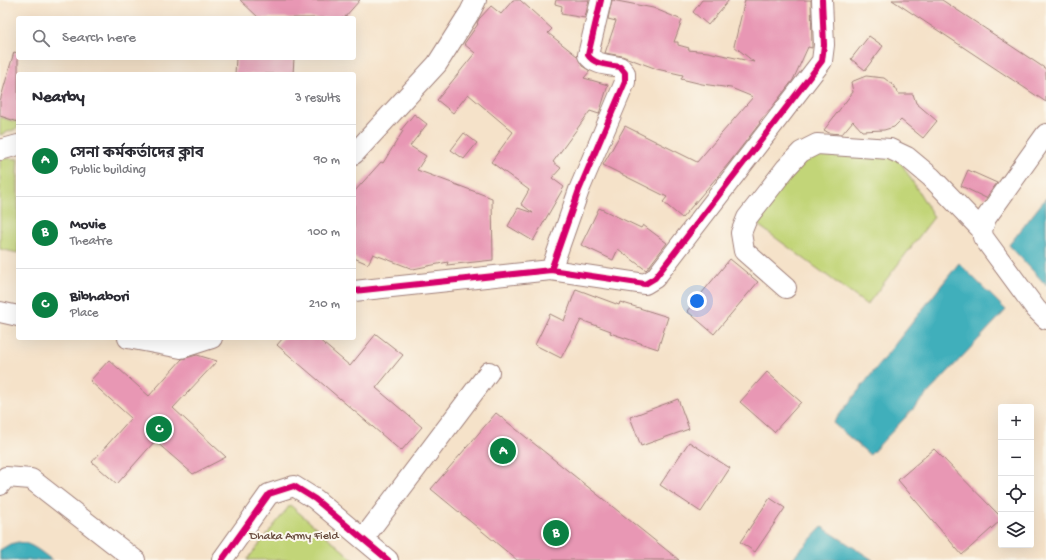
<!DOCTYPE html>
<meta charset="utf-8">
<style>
body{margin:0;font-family:"Gochi Hand","Noto Sans Bengali",sans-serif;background:#f2f2f3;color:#2b2b33}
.controls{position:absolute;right:12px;bottom:12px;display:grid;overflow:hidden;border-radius:4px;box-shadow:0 4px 16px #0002}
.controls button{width:36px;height:36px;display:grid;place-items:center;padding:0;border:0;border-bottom:1px solid #e1e1e2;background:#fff;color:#2b2b33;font:20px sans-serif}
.you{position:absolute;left:697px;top:301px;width:14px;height:14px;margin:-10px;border:3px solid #fff;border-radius:50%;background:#1a73e8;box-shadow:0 0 0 6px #1a73e833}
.badge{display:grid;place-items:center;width:26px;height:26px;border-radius:50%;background:#0b8043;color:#fff;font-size:13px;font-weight:700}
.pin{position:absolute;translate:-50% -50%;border:2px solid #fff;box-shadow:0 1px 4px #0006}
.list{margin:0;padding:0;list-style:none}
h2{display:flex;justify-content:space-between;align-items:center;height:52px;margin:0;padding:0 16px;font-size:17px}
h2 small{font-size:13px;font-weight:400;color:#7c7c81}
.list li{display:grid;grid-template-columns:26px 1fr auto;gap:12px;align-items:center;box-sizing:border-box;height:72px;padding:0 16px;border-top:1px solid #e1e1e2}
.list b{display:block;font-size:15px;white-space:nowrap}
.list p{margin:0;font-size:13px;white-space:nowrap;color:#7c7c81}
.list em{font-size:13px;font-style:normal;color:#7c7c81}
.icon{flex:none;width:22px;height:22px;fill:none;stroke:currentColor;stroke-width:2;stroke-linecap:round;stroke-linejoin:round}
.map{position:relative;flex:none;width:1046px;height:560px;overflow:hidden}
.search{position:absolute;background:#fff;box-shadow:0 4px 16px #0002;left:16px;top:16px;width:340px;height:44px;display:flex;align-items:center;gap:10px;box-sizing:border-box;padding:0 14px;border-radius:4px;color:#7c7c81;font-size:15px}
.panel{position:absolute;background:#fff;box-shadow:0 4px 16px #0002;left:16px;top:72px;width:340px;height:268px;border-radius:4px}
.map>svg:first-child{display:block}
.green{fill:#c2d578;stroke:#867a52}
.water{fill:#40afbb;stroke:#456773}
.building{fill:#e897b4}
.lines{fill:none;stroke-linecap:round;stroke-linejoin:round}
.minor-casing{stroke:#a0807a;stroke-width:22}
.minor{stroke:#fff;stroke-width:20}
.cycleway-casing{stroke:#fbf7ec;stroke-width:8}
.cycleway{stroke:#d6006c;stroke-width:6}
.labels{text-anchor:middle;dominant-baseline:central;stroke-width:4;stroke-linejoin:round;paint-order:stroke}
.park-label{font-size:12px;fill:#684c3e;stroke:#fbf7ec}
</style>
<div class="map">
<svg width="1046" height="560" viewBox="0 0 1046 560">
<rect width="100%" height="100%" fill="#fbf7ec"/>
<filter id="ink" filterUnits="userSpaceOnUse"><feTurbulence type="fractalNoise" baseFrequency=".025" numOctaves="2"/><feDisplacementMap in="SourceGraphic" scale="8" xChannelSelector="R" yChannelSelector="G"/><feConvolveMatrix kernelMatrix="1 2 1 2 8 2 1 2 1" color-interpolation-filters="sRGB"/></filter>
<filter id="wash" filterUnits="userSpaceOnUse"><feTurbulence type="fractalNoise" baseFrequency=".012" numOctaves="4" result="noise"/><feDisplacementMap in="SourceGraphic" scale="16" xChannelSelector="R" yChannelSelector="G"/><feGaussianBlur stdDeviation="0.9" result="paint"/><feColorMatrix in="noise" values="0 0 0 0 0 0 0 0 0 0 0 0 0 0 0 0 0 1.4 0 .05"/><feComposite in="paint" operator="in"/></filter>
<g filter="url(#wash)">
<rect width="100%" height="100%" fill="#f5e2c9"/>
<path class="green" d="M0,117L13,121L14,118L18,119V128L0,135Z
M894,151L934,217L867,305L754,222L801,153Z
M5,158L18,159L17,174L18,175V253L0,249V160Z
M290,505L354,560H247Z"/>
<path class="water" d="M1046,198V285L1009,245Z
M959,263L1006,310L870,455L833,423Z
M822,527L873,560H791Z
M18,542C32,543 41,552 52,560H0V550L10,544Z"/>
<g id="blocks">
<path class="building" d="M240,0H360L344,18H259Z
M513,0H520L552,29L548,33L577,56L582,66L590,71L584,78L608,85L599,114L590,111L553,162L561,168L552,178L564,187L533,241L508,226L518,208L533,213L521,204L529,190L491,162L513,132L468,94L453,113L437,100L475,53L464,44L478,24L477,23L479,19L491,6L501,14Z
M556,0H589L585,18L561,14L562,6L555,4Z
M612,0L653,8L682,20L674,42H678V45L689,48L688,50L708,52L754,62L734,46L745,0H811L812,48L808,47L793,80L772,107L759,122L760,123L729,163L682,218L663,202L667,197L603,165L625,126L697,162L753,97L731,88L702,84L681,79L683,75L657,69L622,56L605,53L616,21L608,19Z
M702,0H729L708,25L693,12Z
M892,0H942L1046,69V102Z
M869,36L883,46L865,70L851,59Z
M14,52L18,53V122L0,116V101Z
M236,58H294L293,74H235Z
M866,76L884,78L893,85L898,94H913L916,103L937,121L923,138L901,120L894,127L884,130L862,131L853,121L842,134L829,133L824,130L853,92L851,82Z
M414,114L427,124L410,146L426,156L417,170L492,198L493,260L447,265L448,262L413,269L373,254L368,264L354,258V192L381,162L383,163L403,131L401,130Z
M464,133L477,143L464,159L451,150Z
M968,170L997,183L986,198L961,186Z
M599,208L641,228L643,225L667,243L647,269L646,270L618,249L613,260L581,245Z
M730,259L758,282L714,334L687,311Z
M576,289L619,305L620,302L668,317L658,349L610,333L611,331L581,320L561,358L535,345L550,314L564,321Z
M376,334L403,355L376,388L422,427L401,451L277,345L283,338H317L350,366Z
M197,355L217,361L173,408L226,457L193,474L155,441L117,484L92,462L131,418L90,381L109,360L149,396L182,359Z
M767,372L801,402L774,432L740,402Z
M678,399L689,429L641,446L630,417Z
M496,413L679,560H517L431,489Z
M689,442L730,468L701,512L660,485Z
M934,449L1001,517V520L962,555L898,480Z
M770,498L785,508L755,552L740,542Z"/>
</g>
</g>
<g filter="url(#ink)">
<use href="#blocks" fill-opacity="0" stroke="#a0807a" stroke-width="1"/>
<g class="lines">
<defs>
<path id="minor" d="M1046,134L986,218L982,230L983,237L1036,309L1046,319
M0,150L18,145
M354,154L437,64L470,12L476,0
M551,270L579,190L625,82V73L620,67C610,65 594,65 588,55L601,0
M786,288L744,251L741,233L747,218L786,168L801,152L817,144L890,149L907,157L931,177L982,230
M354,291L551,270L645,284L655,278L822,61L824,45L822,0
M0,312L18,316
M128,338L181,348L212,338
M0,485L6,477L31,479L135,560
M363,539L489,372
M222,560L269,494L294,486L315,499L388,560"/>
</defs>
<use href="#minor" class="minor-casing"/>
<use href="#minor" class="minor"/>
<defs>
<path id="cycleway" d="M551,270L579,190L625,82V73L620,67C610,65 594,65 588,55L601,0
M354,291L551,270L645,284L655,278L822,61L824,45L822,0
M222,560L269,494L294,486L315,499L388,560"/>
</defs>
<use href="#cycleway" class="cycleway-casing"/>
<use href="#cycleway" class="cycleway"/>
</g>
</g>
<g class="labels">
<g class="park-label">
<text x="294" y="537">Dhaka Army Field</text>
</g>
</g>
</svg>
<div class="controls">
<button>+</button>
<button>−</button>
<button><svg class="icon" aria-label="locate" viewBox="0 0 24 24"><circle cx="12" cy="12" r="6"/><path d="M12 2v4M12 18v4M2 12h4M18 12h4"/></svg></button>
<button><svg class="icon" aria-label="layers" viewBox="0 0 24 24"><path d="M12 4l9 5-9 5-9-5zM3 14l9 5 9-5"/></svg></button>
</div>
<div class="you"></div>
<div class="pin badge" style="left:503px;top:451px">A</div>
<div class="pin badge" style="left:556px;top:533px">B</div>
<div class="pin badge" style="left:159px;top:429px">C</div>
<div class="search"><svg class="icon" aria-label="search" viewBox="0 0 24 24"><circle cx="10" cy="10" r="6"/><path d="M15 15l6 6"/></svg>Search here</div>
<section class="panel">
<h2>Nearby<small>3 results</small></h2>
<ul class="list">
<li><span class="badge">A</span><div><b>সেনা কর্মকর্তাদের ক্লাব</b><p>Public building</p></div><em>90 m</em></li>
<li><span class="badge">B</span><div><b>Movie</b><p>Theatre</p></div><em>100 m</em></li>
<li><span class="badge">C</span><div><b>Bibhabori</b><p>Place</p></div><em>210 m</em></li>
</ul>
</section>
</div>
